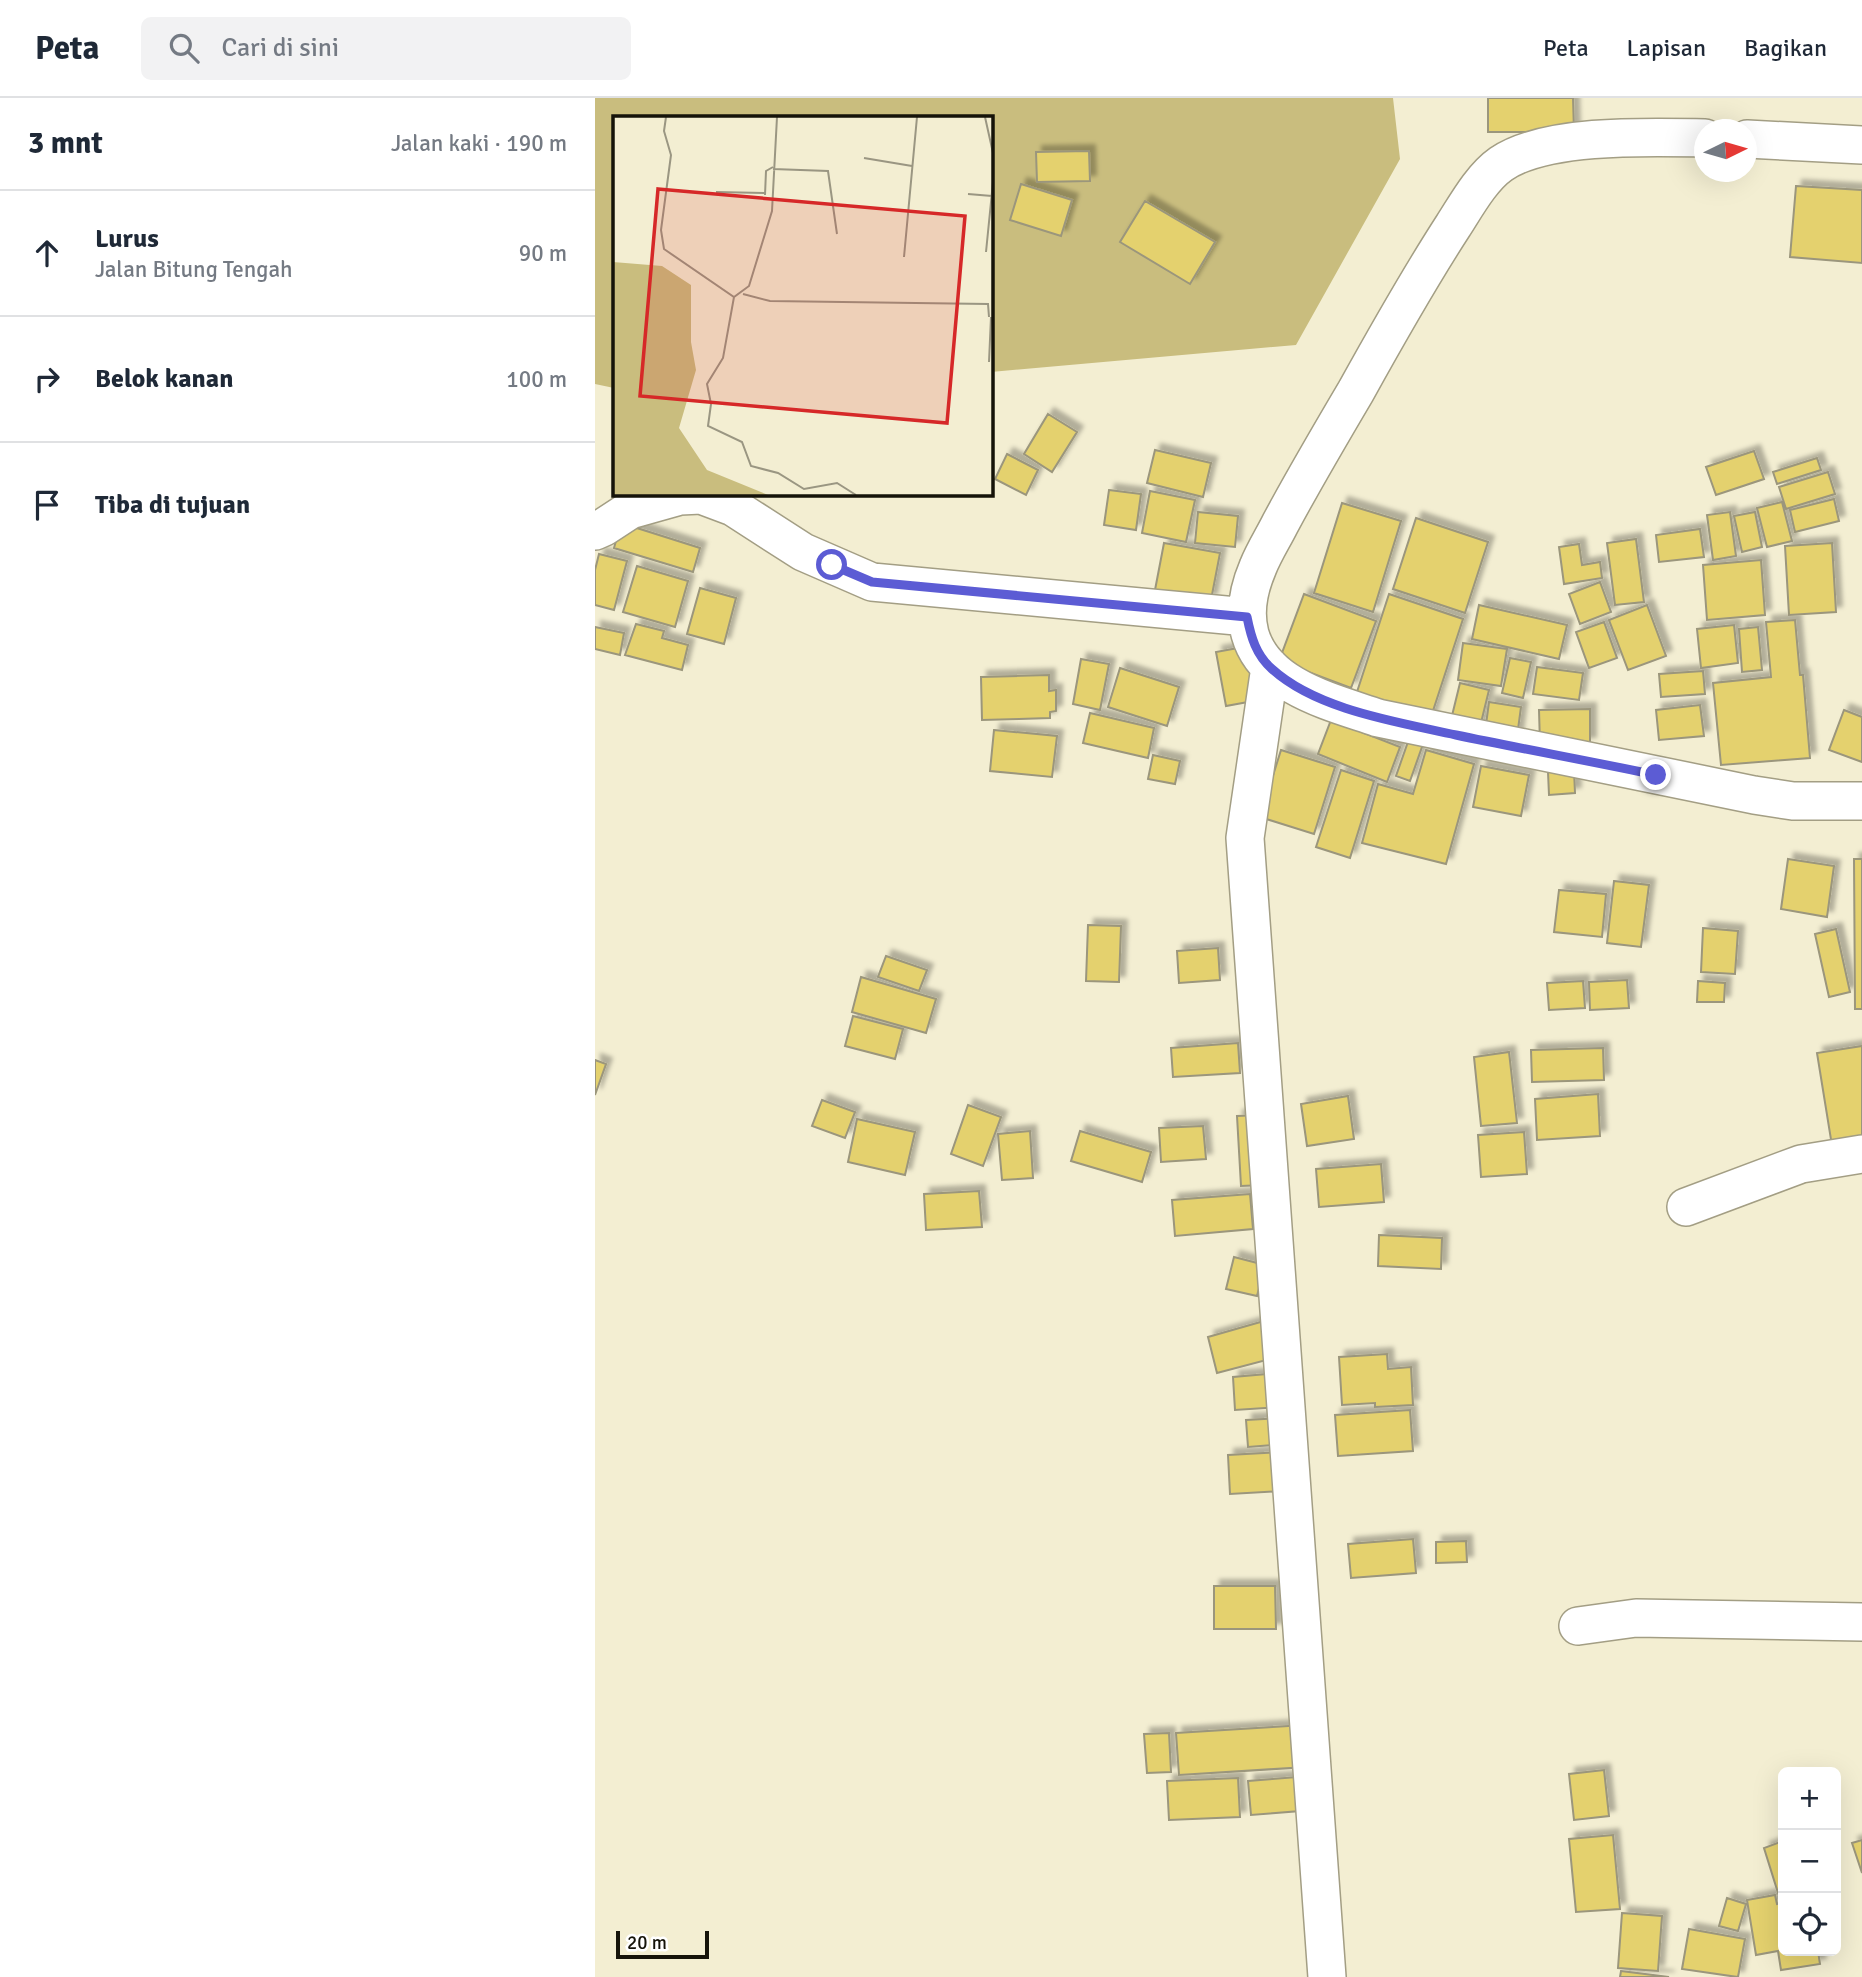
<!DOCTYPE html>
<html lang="id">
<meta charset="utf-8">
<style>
body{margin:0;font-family:Signika,sans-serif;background:#f2f2f3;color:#1f2937}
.controls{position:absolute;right:21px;bottom:21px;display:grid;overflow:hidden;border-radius:10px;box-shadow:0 7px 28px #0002}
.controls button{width:63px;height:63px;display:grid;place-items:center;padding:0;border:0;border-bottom:2px solid #e0e1e3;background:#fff;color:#1f2937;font:35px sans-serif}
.compass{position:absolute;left:1099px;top:21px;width:63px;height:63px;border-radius:50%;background:#fff;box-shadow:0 7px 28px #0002;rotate:85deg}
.scale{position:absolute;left:21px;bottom:18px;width:93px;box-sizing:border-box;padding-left:7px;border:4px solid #151309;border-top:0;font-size:19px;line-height:24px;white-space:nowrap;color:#151309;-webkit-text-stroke:5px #fff;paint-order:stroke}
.stop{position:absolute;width:21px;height:21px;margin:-16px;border:5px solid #5c5cd4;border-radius:50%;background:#fff}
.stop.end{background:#5c5cd4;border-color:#fff;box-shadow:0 2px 7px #0008}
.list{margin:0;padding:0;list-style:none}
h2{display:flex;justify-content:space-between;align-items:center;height:91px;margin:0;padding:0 28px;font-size:30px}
h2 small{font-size:23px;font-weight:400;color:#747a83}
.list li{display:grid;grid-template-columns:46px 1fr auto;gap:21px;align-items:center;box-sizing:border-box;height:126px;padding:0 28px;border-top:2px solid #e0e1e3}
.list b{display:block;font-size:26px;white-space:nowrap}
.list p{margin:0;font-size:23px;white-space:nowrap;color:#747a83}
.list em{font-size:23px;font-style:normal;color:#747a83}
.icon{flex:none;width:38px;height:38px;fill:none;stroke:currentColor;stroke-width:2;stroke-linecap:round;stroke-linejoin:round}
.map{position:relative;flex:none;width:1267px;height:1879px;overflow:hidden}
header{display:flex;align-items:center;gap:42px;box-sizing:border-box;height:98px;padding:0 35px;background:#fff;border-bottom:2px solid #e0e1e3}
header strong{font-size:33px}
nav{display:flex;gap:38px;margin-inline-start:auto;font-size:24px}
.search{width:490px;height:63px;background:#f2f2f3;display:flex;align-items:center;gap:18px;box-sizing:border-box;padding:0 24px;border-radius:10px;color:#747a83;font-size:26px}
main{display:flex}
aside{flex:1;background:#fff}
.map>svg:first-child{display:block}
.green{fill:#c9bd7e}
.building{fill:#e4d16e;stroke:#9b967c;stroke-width:2;filter:url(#shadow)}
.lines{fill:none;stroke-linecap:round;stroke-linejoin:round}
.minor-casing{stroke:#a39e84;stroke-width:40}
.minor{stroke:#fff;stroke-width:37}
.route{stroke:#5c5cd4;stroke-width:9}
.inset-road{fill:none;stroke:#9a9682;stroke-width:2}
.view{fill:#d62828;fill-opacity:0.15;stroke:#d62828;stroke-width:3.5}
.inset-edge{fill:none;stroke:#151309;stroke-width:3.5}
</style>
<header>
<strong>Peta</strong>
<div class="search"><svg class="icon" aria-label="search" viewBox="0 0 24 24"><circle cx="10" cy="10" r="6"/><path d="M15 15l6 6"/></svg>Cari di sini</div>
<nav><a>Peta</a><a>Lapisan</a><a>Bagikan</a></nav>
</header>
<main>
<aside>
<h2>3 mnt<small>Jalan kaki · 190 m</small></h2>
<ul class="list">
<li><svg class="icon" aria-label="ahead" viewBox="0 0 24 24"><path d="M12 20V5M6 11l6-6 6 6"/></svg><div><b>Lurus</b><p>Jalan Bitung Tengah</p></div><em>90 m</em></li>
<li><svg class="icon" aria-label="right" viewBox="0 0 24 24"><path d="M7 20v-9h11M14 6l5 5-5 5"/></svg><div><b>Belok kanan</b></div><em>100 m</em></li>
<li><svg class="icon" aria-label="arrive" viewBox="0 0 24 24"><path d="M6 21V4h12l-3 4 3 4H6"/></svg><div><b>Tiba di tujuan</b></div></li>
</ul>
</aside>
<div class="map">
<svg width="1267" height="1879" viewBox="0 0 1267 1879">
<defs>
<filter id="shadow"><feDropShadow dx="6" dy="-6" stdDeviation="2" flood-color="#0004"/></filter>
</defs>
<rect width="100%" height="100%" fill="#f3eed2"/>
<path class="green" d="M0,0H798L805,61L701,247L396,274V19H19V290L0,286Z"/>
<path class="building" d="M893,0H978L979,34H893Z
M494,53L495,83L442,84L441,54Z
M426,86L477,102L466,138L415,122Z
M1201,88L1267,92V165L1195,159Z
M550,103L620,144L595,186L525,144Z
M453,316L482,334L457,374L429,356Z
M560,352L616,365L608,399L552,385Z
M1159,353L1169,381L1121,397L1111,369Z
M412,356L443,372L431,397L400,381Z
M1222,360L1226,372L1182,386L1178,374Z
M1233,374L1240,396L1191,411L1184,389Z
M514,392L546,396L541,432L509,427Z
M555,393L600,402L591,444L547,435Z
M1239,401L1244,423L1200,434L1195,412Z
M1187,404L1197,443L1172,449L1162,410Z
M747,405L806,423L778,514L719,495Z
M603,414L643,418L640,449L600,445Z
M1135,414L1141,458L1118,462L1112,417Z
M1160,414L1167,449L1147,454L1139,418Z
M821,420L893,444L870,515L798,491Z
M26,425L105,450L98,474L19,450Z
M1105,431L1109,459L1064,464L1061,437Z
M1041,441L1049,504L1020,507L1012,445Z
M569,445L625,455L616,502L560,492Z
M1237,445L1241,514L1194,517L1190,448Z
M984,446L987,467L1005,464L1007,480L969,486L964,449Z
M4,456L32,463L19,512L0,507V472Z
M1166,462L1170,517L1112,522L1108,467Z
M42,468L93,483L80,529L28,514Z
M1005,484L1016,514L985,526L974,496Z
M105,490L141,500L129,546L92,536Z
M709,496L781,523L756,590L684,563Z
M794,496L868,521L834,625L760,600Z
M884,507L972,527L964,561L877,541Z
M1052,507L1071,558L1033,572L1014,522Z
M1200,522L1205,577H1208L1215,660L1126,667L1118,585L1176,579L1171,524Z
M1009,524L1022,560L994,570L981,534Z
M41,526L69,533L67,540L93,547L87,572L30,557Z
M1139,527L1143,565L1106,570L1102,531Z
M0,529L29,535L25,557L0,551Z
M1163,529L1167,572L1147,574L1144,531Z
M868,545L912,551L906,588L863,582Z
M654,548L664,602L631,608L621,554Z
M915,560L936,564L928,600L907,595Z
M486,561L514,566L505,612L478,606Z
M942,569L988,575L984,602L938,596Z
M525,570L584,589L572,628L513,609Z
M1108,573L1110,596L1066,599L1064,576Z
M454,577V593L461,592V613L455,614V620L387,622L386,579Z
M865,585L894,592L883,637L854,630Z
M894,604L926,609L922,639L890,634Z
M1105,607L1109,638L1064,642L1061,612Z
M995,611V645L945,646L944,612Z
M1249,612L1267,619V664L1234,652Z
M495,615L559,630L553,660L488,645Z
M736,622L805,649L792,684L723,656Z
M399,632L462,638L457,679L395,673Z
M814,641L828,646L815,683L801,678Z
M686,652L740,669L719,736L665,719Z
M831,652L879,666L851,766L767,745L783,686L818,696Z
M558,657L585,663L580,686L553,681Z
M886,668L934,677L926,718L878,709Z
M746,672L779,683L755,760L721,749Z
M979,673L980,695L954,697L953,674Z
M1193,761L1239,768L1232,819L1186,811Z
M1259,761H1267V911H1260Z
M1019,783L1054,787L1046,849L1012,845Z
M964,792L1011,796L1007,839L959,834Z
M493,827L526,828L524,884L491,883Z
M1108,830L1143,833L1140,876L1106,874Z
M1241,831L1255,894L1234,899L1220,836Z
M623,850L625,882L584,885L582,853Z
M291,858L332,872L324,893L283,879Z
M266,879L341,901L331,935L257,914Z
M1032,882L1034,910L995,912L994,884Z
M988,883L990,910L954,912L952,885Z
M1103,883L1130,885L1129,904H1102Z
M258,918L308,931L300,961L250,948Z
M643,945L645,975L578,979L576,950Z
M1267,948V1050L1238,1054L1222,955Z
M1008,950L1009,982L937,984L936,952Z
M914,954L922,1025L886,1028L879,959Z
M0,962L11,966L0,997Z
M1003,996L1005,1038L942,1042L940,1001Z
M753,998L759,1041L712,1048L706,1006Z
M227,1002L260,1014L250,1040L217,1028Z
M373,1007L406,1019L388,1068L356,1056Z
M666,1017L669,1087L646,1088L642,1018Z
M262,1021L320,1034L310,1077L253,1064Z
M608,1028L611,1061L566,1064L564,1030Z
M435,1033L438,1080L407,1082L403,1036Z
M485,1033L556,1054L547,1084L476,1063Z
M929,1034L932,1076L886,1079L883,1037Z
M786,1066L789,1104L724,1109L721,1071Z
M384,1093L387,1129L331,1132L329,1096Z
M655,1096L658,1131L580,1138L577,1102Z
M784,1137L847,1140L846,1171L783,1168Z
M639,1159L670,1167L662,1198L631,1191Z
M669,1223L679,1260L622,1275L613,1239Z
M792,1256L793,1271L816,1269L818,1307L780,1309V1305L747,1307L744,1259Z
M683,1275L685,1309L640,1312L638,1279Z
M815,1312L818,1353L743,1358L740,1317Z
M689,1320L691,1346L653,1349L651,1322Z
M685,1354L687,1393L635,1396L633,1357Z
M818,1441L821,1475L756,1480L753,1446Z
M871,1443L872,1464L841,1465V1444Z
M619,1488H680L681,1531H619Z
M709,1627L712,1669L584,1677L581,1635Z
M574,1635L576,1674L552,1675L549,1636Z
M1009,1672L1014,1718L979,1722L974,1676Z
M702,1679L705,1713L656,1717L653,1683Z
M643,1680L645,1719L574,1722L572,1683Z
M1018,1737L1025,1811L981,1814L974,1741Z
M1267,1742V1775L1257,1745Z
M1188,1743V1796L1184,1798L1169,1750Z
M1180,1797L1182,1806L1188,1805V1853H1223L1225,1866L1186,1872L1183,1853L1161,1857L1152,1802Z
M1132,1800L1151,1806L1143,1833L1124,1828Z
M1027,1815L1067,1818L1063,1873L1023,1870Z
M1094,1831L1150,1841L1143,1879L1087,1871Z
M1026,1873L1074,1879H1025Z"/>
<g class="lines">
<defs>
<path id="minor" d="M1110,40C1056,39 951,35 906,66C886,80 871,108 858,128C823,182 792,237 761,293C735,337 709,381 685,426C678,440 669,454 663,469C654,490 649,514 655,536C670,589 737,604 783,620L1159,697L1198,703H1267
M1152,41L1267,47
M0,433L9,429L35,412L85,398L106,397L138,409L208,454L277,484L652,519
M675,569L650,740L732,1879
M1091,1109L1206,1066L1267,1056
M983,1528L1041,1520L1267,1524"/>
</defs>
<use href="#minor" class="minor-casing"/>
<use href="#minor" class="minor"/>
</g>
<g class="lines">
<path class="route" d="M237,467L277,484L652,519C656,539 661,557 677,571C722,612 803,624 861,637C928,651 995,663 1061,677"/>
</g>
<g transform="translate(18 18)">
<rect width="380" height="380" fill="#f3eed2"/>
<path d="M0,146L49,150L78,169V226L83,254L66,312L94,354L155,379H0Z" fill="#c9bd7e"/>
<path class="inset-road" d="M53,1L51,15L58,39L48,114L51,133L121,181L136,170L159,95L164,1M372,1L380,37M251,42L299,50M160,53L215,55L224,118M103,76L152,77M355,78L379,80M152,79L153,55L160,51M373,136L380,66M291,141L304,1M130,178L157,185L375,188L376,201M121,181L110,242L94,268L98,288L95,310L129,326L138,350L165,357L191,373L224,367L243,379M376,246L378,201"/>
<path class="view" d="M45,73L352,100L334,307L27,280Z"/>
<rect width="380" height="380" class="inset-edge"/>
</g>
</svg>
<div class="controls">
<button>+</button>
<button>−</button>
<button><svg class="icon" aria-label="locate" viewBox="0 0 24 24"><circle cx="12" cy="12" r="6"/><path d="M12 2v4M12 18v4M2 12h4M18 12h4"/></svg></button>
</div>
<svg class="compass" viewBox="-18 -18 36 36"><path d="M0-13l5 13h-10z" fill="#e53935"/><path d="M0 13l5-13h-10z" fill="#747a83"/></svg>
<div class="scale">20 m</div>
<div class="stop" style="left:237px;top:467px"></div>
<div class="stop end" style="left:1061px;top:677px"></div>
</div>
</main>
